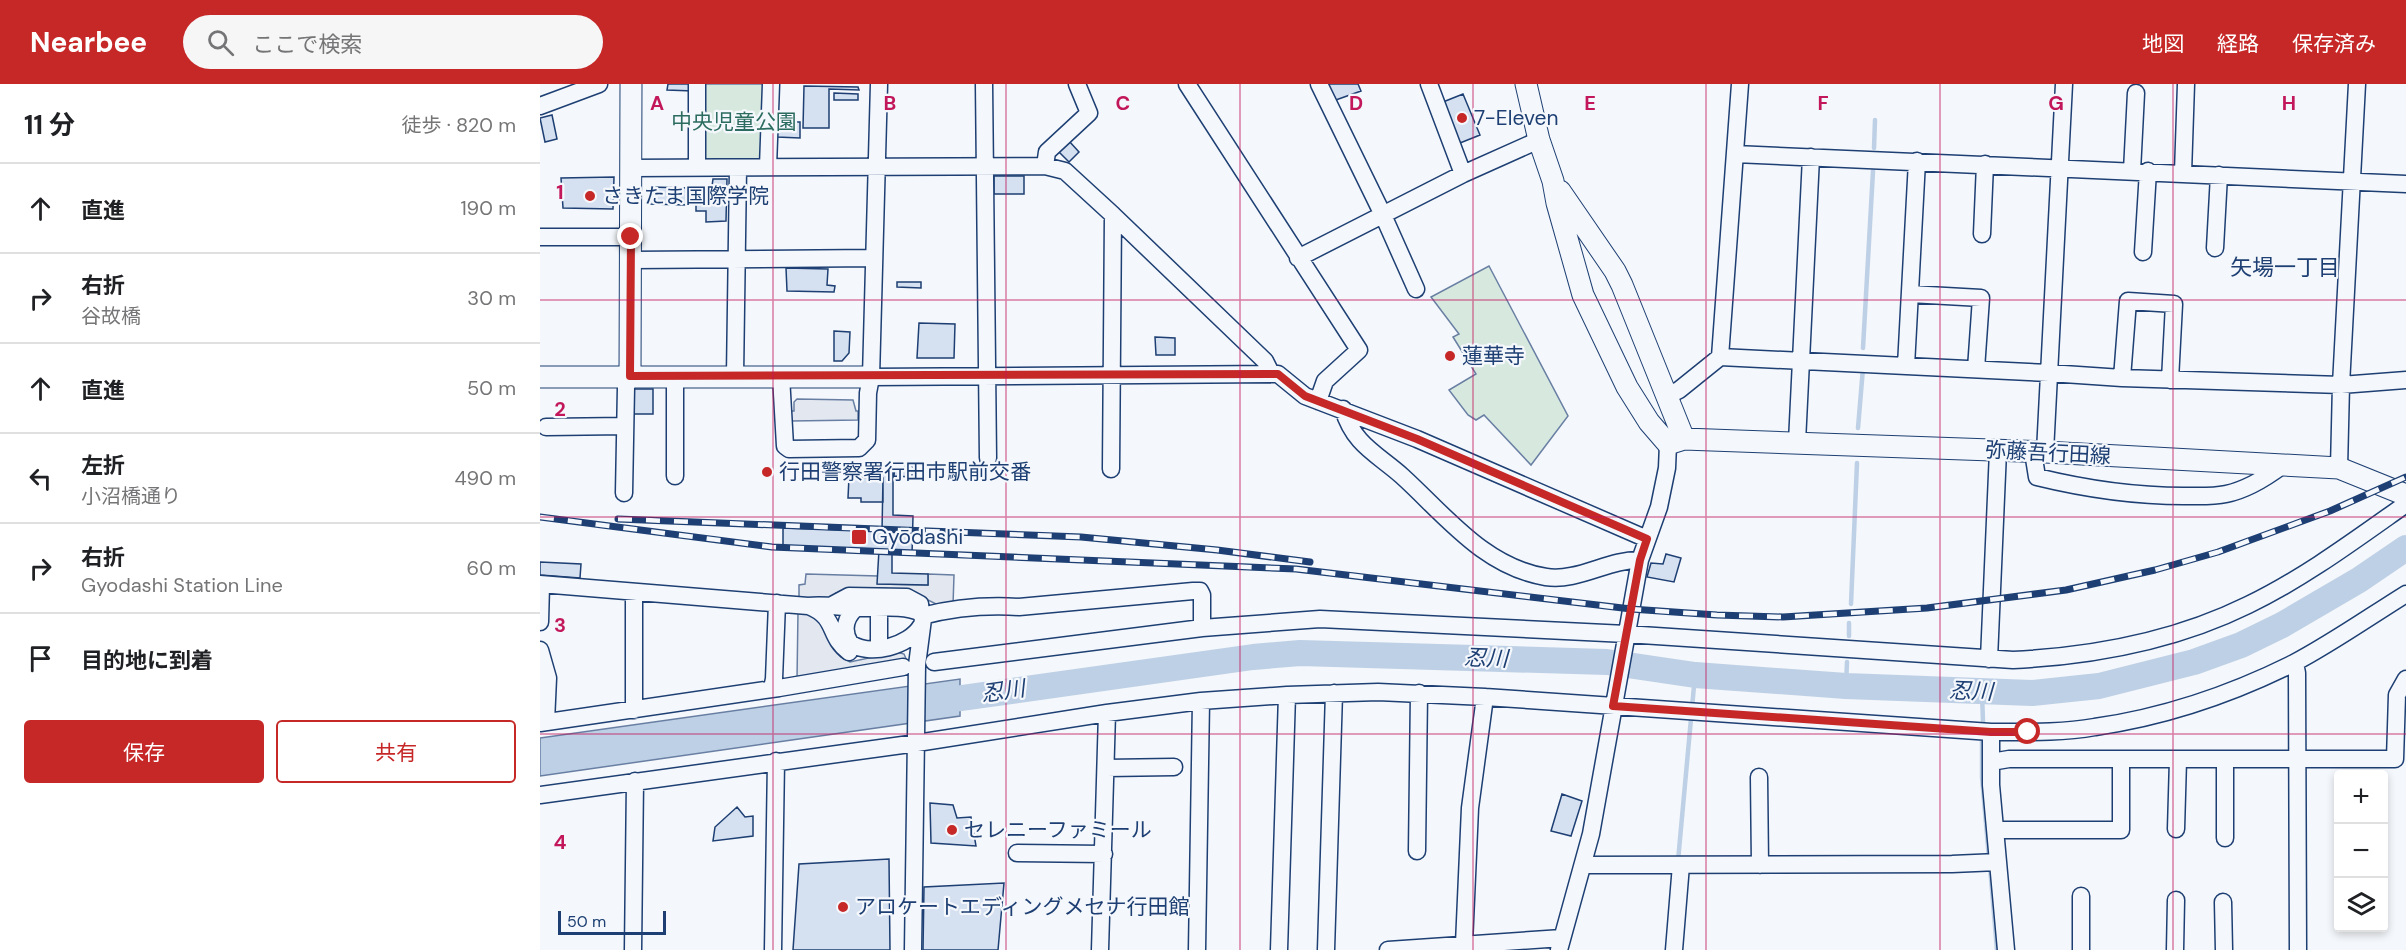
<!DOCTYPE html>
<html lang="ja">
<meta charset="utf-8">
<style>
body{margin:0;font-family:"DM Sans","Noto Sans JP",sans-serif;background:#f6f6f6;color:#202124}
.controls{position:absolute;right:18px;bottom:18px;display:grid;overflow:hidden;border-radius:6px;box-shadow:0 3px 9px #0003}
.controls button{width:54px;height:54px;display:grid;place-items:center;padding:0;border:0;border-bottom:2px solid #e0e0e0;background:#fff;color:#202124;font:30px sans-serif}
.scale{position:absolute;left:18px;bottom:15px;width:108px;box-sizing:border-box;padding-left:6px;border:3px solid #1d3f73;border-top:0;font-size:16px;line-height:21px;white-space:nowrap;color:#1d3f73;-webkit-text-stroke:4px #f4f7fb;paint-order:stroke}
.stop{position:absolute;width:18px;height:18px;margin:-14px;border:4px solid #c62828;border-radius:50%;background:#fff}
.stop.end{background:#c62828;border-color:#fff;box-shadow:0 2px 6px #0008}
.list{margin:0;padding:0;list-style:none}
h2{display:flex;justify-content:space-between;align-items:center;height:78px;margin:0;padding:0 24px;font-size:26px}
h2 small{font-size:20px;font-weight:400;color:#757577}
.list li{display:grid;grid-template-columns:39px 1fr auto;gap:18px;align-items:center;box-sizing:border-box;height:90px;padding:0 24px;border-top:2px solid #e0e0e0}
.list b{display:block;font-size:22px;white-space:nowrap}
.list p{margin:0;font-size:20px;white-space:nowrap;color:#757577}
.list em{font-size:20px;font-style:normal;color:#757577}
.actions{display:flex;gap:12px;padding:18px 24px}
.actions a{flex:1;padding:14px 0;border:2px solid #c62828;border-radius:6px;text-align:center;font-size:21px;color:#c62828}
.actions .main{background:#c62828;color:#fff}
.icon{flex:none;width:33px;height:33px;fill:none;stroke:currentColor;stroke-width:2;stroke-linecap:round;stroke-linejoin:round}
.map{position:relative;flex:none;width:1866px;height:866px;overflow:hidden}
header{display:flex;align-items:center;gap:36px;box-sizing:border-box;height:84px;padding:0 30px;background:#c62828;color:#fff}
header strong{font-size:28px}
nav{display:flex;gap:33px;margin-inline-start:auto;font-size:21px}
.search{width:420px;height:54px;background:#f6f6f6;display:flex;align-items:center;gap:15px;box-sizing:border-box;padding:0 21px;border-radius:33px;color:#757577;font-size:22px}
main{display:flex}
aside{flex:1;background:#fff}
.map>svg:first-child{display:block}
.green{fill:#d7e8df;stroke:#687fa3;stroke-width:1.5}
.parking{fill:#e3e8f0;stroke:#687fa3;stroke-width:1.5}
.water{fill:#bed0e5;stroke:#687fa3;stroke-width:1.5}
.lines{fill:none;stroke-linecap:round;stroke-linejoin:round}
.stream{stroke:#bed0e5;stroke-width:4.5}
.river{stroke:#bed0e5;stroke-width:26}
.building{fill:#d5e0f0;stroke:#1d3f73;stroke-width:1.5}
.minor-casing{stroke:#1d3f73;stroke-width:19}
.major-casing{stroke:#1d3f73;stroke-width:23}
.minor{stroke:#f4f7fb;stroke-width:16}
.major{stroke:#f4f7fb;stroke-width:21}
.rail-casing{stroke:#1d3f73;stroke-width:7}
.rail{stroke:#f4f7fb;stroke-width:4.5;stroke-dasharray:14;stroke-linecap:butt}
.route{stroke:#c62828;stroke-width:8}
.grid{fill:none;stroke:#c2185b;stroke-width:1.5;stroke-opacity:0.55}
.poi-dot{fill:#c62828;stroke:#f4f7fb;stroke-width:2}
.labels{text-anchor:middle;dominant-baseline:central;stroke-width:4.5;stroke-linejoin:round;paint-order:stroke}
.poi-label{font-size:21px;fill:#1d3f73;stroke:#f4f7fb;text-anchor:start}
.park-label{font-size:21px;fill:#2c6c60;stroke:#f4f7fb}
.street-label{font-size:21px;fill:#1d3f73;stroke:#f4f7fb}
.neighbourhood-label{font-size:22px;fill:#1d3f73;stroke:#f4f7fb}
.water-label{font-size:22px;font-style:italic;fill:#1d3f73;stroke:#f4f7fb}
.grid-label{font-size:20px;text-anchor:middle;font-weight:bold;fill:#c2185b;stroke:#f4f7fb;stroke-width:4.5;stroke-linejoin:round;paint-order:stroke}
</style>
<header>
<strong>Nearbee</strong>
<div class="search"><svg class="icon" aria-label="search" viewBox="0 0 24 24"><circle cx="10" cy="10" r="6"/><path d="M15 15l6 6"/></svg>ここで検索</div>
<nav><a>地図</a><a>経路</a><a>保存済み</a></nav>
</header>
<main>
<aside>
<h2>11 分<small>徒歩 · 820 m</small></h2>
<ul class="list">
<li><svg class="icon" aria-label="ahead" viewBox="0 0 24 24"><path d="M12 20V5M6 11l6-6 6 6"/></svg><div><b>直進</b></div><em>190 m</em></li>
<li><svg class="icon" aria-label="right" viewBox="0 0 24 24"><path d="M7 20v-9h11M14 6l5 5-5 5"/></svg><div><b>右折</b><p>谷故橋</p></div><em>30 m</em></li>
<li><svg class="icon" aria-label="ahead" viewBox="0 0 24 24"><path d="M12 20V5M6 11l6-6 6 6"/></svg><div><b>直進</b></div><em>50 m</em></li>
<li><svg class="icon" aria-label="left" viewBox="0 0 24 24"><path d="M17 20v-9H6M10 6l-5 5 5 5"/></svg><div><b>左折</b><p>小沼橋通り</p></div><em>490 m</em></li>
<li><svg class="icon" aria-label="right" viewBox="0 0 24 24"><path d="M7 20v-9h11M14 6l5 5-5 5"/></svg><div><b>右折</b><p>Gyodashi Station Line</p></div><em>60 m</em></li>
<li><svg class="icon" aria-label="arrive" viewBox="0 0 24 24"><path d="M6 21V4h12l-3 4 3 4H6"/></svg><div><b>目的地に到着</b></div></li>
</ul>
<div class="actions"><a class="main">保存</a><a>共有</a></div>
</aside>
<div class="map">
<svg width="1866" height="866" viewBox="0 0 1866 866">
<rect width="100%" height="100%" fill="#f4f7fb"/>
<path class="green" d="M165,0H224L222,77L165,78Z
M949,182L1028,332L991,381L944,331L936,336L928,331L909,306L936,290L913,253L919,250L891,213Z"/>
<path class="parking" d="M257,315L313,316L316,327H318V336L251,337V327H254V318Z
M266,490L338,492V500L388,501V490L414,491L413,521L400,522L374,509L307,506L296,509L290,514H259V501L265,500Z
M258,528L276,529L293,562L301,573L310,578L357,568L364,570L367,577L257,596Z"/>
<path class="water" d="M420,595V632L0,692V654Z"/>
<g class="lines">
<path class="stream" d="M1334,64L1335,36
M1323,264L1333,87
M1318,344L1323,284
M1311,520L1317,379
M1309,552V539
M1306,602L1307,578
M1442,609L1443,638
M1442,654V693L1449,774
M1138,777L1155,591
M1450,782L1457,866"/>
<path class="river" d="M386,619L713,573L760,569L1067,578L1155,591L1306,602L1492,609L1559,602L1654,578L1701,561L1742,541L1819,496L1866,464"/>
</g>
<path class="building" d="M128,0H153V7L127,6Z
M787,0H818L821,7L793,17Z
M264,2L318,3L319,6L289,5V44H263Z
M294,9L318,10V16H294Z
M923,10L940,51L920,59L903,18Z
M12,31L17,55L5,58L0,34Z
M237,38H260V54L237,53Z
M529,57L539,68L529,78L519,68Z
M454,92H484V110H454Z
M74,93L73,125L23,124L21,94Z
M173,95H187L186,137L166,138V127H156V102H172Z
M110,103L148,104L147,121L110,120Z
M246,184L288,185L287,201L295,202L294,208L247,207Z
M357,198H381V204L357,203Z
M379,239L415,240L414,274H377Z
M294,247L310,248L309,269L302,277H294Z
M615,253L635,254V271H616Z
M94,305H113V330H90Z
M355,381L373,382L372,393L354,392Z
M331,383L353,384V431L373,432L372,471L352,470V489L388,490V501L337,500L339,466L243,462V444L342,447L343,394H331Z
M309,393L343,394V418H321V414H308Z
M1126,470L1141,474L1134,498L1107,493L1111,479L1123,480Z
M0,478L41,480L40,494L0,491Z
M1022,710L1042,717L1031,752L1011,747Z
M390,719L413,721L417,734L431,733L436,762L391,759Z
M197,723L205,733L213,732V752L173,757L175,743Z
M349,775L350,866H253L259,780Z
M464,799L458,866H383L384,803Z"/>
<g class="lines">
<defs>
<path id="minor" d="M444,0L448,374
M647,0L819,266L785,297L778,317
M779,0L843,131L876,205
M889,0L923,90
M0,22L59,0
M1195,70L1866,100
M505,82L507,68L549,29L537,0
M228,83L231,0
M91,84L505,82L525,87L573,131L725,277L731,289
M157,84V0
M1592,87L1596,9
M1643,89L1646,0
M1442,150L1445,80
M0,153H91
M1675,164L1679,91
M1603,168L1608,87
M758,174L923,90L999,56
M91,176L334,174
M1370,210L1441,214L1436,285
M1180,273L1509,289L1582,294L1801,301L1866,296
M1366,282L1377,77
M195,292L198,84
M241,292L245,362L249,365L319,364L327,356L328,309L331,293L339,0
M331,293L738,290L765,312L877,355L1107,455
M1582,294L1588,217L1634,220L1630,296
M1127,312L1139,306L1180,273L1200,0
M803,325C814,361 836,369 862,392C905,431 944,483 1006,493C1038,498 1069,475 1100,476
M6,343L85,342
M1257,358L1271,73
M1493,368L1497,393C1546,405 1594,412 1644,412C1658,412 1672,413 1686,410C1706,406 1727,393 1743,381
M1505,368L1524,0
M1799,384L1801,301L1817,0
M571,385L573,131
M135,392V292
M84,409L86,303L90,292
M0,500L268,522C284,520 299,523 315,524C335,525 362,520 381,529L383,535L377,581L373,866
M339,513V563
M294,520L309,512L367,513L380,520L381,529
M269,522C298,534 287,552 309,568
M316,524C306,533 302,546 310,559C330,573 369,562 381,542
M382,532C413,524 448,521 479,523L653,507H660L662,511V544
M0,538L1,501
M0,566L8,594L6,638
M1449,575L1458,367
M394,578L662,544L780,535L1086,550L1473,576C1554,572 1635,557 1708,521C1764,494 1815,456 1866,420
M1755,579L1757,589L1758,866
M232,604L234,595L237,519
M94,626V509
M0,639L239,604L363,583
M1451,648V701L1466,866
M1685,676V754
M1451,678L1469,675H1855L1857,611L1866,595
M566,684L634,683
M1219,693L1220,781
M0,711L377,659L567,629L661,617L747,611L838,608L945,613L1451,648C1486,648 1521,649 1555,643C1624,633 1692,610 1754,579C1792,559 1829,533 1866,510
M1636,745L1638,676
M1456,746H1581V676
M877,767L879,609
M477,769L564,770
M1043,781L1412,780L1458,778
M1541,812V866
M1683,818L1684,866
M924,860L930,724L945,613
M93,866L95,697
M233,866L236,677
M560,866L567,629
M657,866L661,617
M739,866L747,611
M786,866L794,609
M848,866L1022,854
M1019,866L1051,750L1100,476L1119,423L1127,384L1128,360
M1134,866L1141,781
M1635,866L1636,816"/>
<path id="major" d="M986,0L999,56L1013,97L1017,119L1043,211L1087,303L1109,338L1128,360L1144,355L1505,368L1799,384L1866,411
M1020,107L1075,187L1082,201L1144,355
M90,292L91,0
M0,293H331"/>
</defs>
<use href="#minor" class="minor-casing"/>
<use href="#major" class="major-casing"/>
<use href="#minor" class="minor"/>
<use href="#major" class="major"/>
<defs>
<path id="rail" d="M0,433L232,463L756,485L1091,525L1177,531L1243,533L1387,524L1526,506L1615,486L1678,468L1790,427L1866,393
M78,435L541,453L677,466L770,478"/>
</defs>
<use href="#rail" class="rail-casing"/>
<use href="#rail" class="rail"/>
</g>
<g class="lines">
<path class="route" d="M91,153L90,292L738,290L765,312L877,355L1107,455L1100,476L1073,622L1451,648H1488"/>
</g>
<path class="grid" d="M233,0V866M466,0V866M700,0V866M933,0V866M1166,0V866M1400,0V866M1633,0V866M0,216H1866M0,433H1866M0,650H1866"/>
<g class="poi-dot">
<circle cx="922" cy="34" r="6"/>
<circle cx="50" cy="112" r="6"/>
<circle cx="910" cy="272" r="6"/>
<circle cx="227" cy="388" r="6"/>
<rect x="311" y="445" width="16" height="16" rx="3"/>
<circle cx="412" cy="746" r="6"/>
<circle cx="303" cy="823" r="6"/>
</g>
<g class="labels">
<g class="poi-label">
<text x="934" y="34">7-Eleven</text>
<text x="62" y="112">さきたま国際学院</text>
<text x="922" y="272">蓮華寺</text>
<text x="239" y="388">行田警察署行田市駅前交番</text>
<text x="332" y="453">Gyōdashi</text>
<text x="424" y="746">セレニーファミール</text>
<text x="315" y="823">アロケートエディングメセナ行田館</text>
</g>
<g class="park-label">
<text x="194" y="38">中央児童公園</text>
</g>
<g class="street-label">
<text transform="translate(1508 369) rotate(3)">弥藤吾行田線</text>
</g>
<g class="neighbourhood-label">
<text x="1745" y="183">矢場一丁目</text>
</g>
<g class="water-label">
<text transform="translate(946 574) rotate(2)">忍川</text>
<text transform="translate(463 607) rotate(-8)">忍川</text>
<text transform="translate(1431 607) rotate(2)">忍川</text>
</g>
</g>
<g class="grid-label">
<text x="117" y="26">A</text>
<text x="350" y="26">B</text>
<text x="583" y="26">C</text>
<text x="816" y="26">D</text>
<text x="1050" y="26">E</text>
<text x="1283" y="26">F</text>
<text x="1516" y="26">G</text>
<text x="1749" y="26">H</text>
<text x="20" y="115">1</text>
<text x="20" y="332">2</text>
<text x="20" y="548">3</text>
<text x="20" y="765">4</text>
</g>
</svg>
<div class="controls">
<button>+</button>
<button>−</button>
<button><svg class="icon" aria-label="layers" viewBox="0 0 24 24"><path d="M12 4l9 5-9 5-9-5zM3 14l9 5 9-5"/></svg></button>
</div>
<div class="scale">50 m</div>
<div class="stop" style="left:1488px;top:648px"></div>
<div class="stop end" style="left:91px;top:153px"></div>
</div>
</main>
